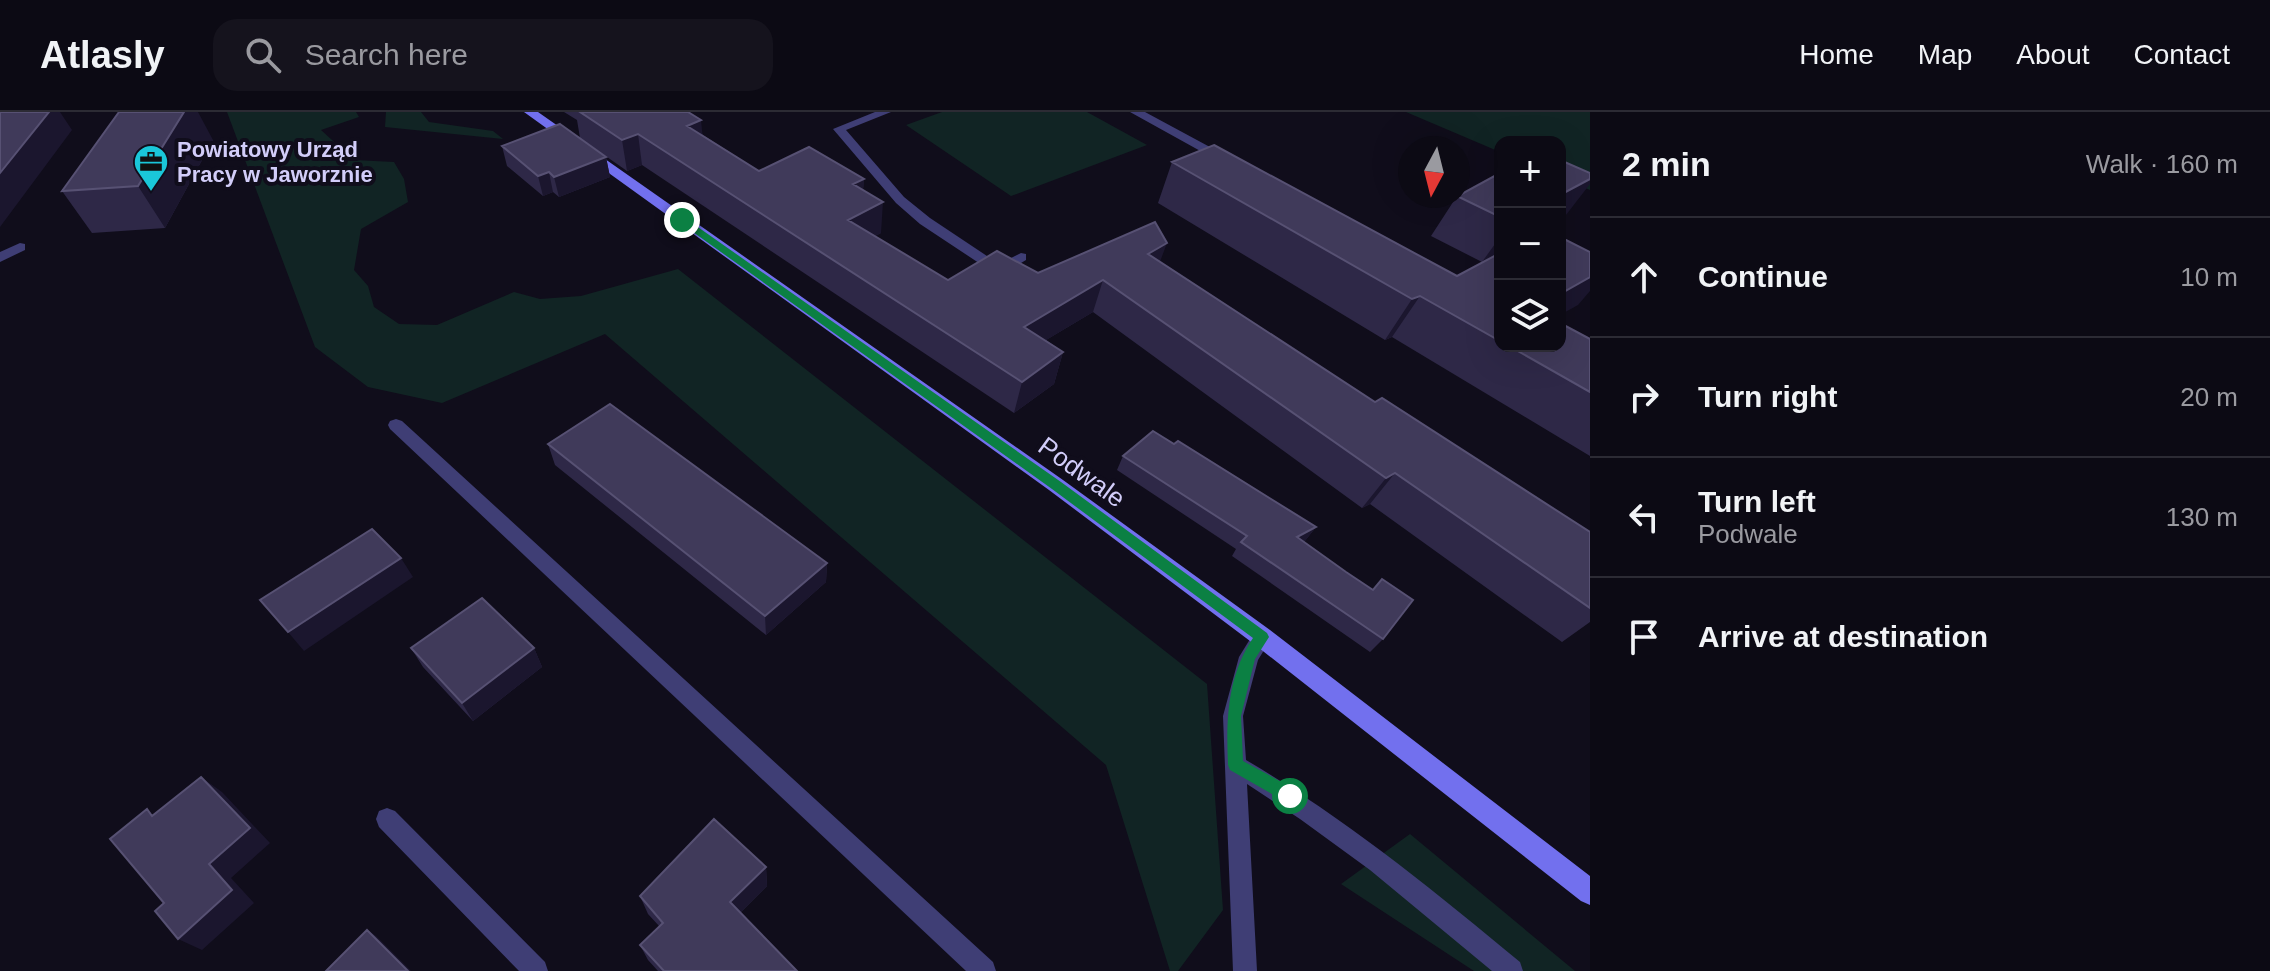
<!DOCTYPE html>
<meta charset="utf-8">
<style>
body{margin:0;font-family:Helvetica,sans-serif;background:#15131d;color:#f1f3f6}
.controls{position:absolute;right:24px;top:24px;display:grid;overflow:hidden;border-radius:16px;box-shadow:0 8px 32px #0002}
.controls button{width:72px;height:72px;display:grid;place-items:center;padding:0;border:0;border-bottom:2px solid #2c2b34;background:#0c0a14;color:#f1f3f6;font:40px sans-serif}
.compass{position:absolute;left:1398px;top:24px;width:72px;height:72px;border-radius:50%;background:#0c0a14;box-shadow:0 8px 32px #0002;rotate:187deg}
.stop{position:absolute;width:24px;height:24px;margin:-18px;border:6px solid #0b8043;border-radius:50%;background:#fff}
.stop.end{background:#0b8043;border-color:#fff;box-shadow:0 2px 8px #0008}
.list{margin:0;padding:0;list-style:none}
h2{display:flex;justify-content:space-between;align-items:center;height:104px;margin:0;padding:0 32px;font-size:34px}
h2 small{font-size:26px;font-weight:400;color:#9a9aa0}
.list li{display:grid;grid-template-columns:52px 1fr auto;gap:24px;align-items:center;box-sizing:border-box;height:120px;padding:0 32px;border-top:2px solid #2c2b34}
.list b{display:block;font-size:30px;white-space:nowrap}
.list p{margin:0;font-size:26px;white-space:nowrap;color:#9a9aa0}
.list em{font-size:26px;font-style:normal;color:#9a9aa0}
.icon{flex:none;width:44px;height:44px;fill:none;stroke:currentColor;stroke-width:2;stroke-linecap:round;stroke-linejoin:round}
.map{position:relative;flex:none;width:1590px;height:859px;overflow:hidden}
header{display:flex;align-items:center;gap:48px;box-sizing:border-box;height:112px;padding:0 40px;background:#0c0a14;border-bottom:2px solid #2c2b34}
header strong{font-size:38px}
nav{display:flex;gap:44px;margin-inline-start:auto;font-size:28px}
.search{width:560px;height:72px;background:#15131d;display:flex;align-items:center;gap:20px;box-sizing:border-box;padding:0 28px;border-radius:24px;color:#9a9aa0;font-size:30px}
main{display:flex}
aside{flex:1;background:#0c0a14}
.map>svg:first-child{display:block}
.green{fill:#112424}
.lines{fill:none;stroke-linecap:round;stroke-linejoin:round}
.lane{fill:#3f3e75;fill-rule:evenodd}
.street{fill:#3f3e75;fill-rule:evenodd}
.secondary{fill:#7270ee;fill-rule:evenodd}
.wall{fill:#2e2847}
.shaded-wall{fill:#1b162e}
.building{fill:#403a5a;stroke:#575173;stroke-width:2}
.route{fill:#0b8043}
.labels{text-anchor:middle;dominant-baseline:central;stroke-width:8;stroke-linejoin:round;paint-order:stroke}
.far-poi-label{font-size:22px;font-weight:bold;fill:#d2cdf9;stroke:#100d1b;text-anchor:start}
.street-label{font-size:26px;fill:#d2cdf9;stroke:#100d1b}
</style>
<header>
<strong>Atlasly</strong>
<div class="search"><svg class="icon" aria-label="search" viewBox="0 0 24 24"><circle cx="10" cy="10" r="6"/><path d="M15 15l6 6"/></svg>Search here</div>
<nav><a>Home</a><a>Map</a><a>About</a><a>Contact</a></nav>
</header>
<main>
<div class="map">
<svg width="1590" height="859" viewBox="0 0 1590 859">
<rect width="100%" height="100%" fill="#100d1b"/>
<path class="green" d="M227,0H356L359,5L321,18L354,48L394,50L404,67L408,90L361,117L354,158L368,174L374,195L399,212L437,213L514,180L540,187L581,184L678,157L1207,572L1223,798L1178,859H1170L1106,653L605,222L442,291L368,275L315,235Z
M386,0H421L429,10L493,19L503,27L385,15Z
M942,0H1087L1147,33L1011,84L906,13Z
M1406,0H1590V78L1560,65V30H1500V40Z
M1410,722L1575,859H1474L1341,772Z"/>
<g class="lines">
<path class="lane" d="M875,0H891L846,18L904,85L930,106L999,152L1021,141L1026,142V148L1004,161H994L920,112L896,91L833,17Z
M396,307L402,309L993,850L996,859H966L390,317L388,313L390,309Z
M1262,517L1269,519L1272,525L1258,548L1243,604L1246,648C1345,706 1432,777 1520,850L1523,859H1492L1370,758L1300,707L1247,672L1257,859H1233L1223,604L1239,545L1255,519Z
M387,696L395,699L545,850L548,859H519L379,715L376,707L379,699Z"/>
<path class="street" d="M1130,0H1145L1234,48L1222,51Z
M20,131L25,132V138L0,150V140Z"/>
<path class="secondary" d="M524,0H538L1063,368L1270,518L1590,764V793L1581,789L1254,532L1049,378Z"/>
</g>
<path class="wall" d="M564,0H688L703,23L759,59L864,67L863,77L881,121L875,124L948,168L1160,150L1375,290L1590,420V510L1562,530L1370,392L1362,396L1093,200L1046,228L1063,240L1054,272L1014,301L642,53L627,59L580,26L577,8Z
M213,28L165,116L92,121L62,79Z
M502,34L606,45L610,65L559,85L553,80L543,84L507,54Z
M1172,50L1457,164L1500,141V234H1560L1590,227V344L1392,225L1385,228L1158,91Z
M1500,61V140L1482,150L1431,124L1457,84Z
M548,332L827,451L826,470L766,523L555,353Z
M1174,332L1316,415L1304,430L1383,527L1370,540L1232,444L1236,437L1117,358L1123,344Z
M411,536H534L542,555L473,609L423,555Z
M766,755L767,774L740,801L797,859H658L648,848L640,833L660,815L648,802L640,784Z"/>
<path class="shaded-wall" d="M49,0H60L72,18L0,115V61Z
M184,0H198L213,28L165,116L138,74Z
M701,8L704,38L687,14Z
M638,22L642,53L627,59L622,28Z
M606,45L610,65L559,85L554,65Z
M549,60L553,80L543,84L538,64Z
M864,67L862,98L853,72Z
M1590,67V72L1566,103L1560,107V83Z
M883,90L881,121L846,139L848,108Z
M1500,125V140L1482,150Z
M1167,131L1155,163L1148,142Z
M1590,165V179L1578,193L1560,203V182Z
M1103,168L1093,200L1016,246L1024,215Z
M1420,184L1392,225L1385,228L1412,187Z
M1063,240L1054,272L1014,301L1022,270Z
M1395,361L1370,392L1362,396L1386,366Z
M1316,415L1305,429L1287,440L1297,425Z
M401,446L413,465L304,539L288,520Z
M827,451L826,470L766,523L765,504Z
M534,536L542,555L473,609L462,591Z
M201,665L222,680L270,731L231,766L254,791L202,838L178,827Z
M766,755L767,774L734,807L730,790Z
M367,818L376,824L411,859H408Z"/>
<path class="building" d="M0,0H49L0,61Z
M119,0H184L138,74L62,79Z
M580,0H688L701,8L687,14L759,59L809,35L864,67L853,72L883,90L848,108L948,168L997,139L1038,161L1155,110L1167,131L1148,142L1375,290L1382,286L1590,420V496L1395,361L1386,366L1103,168L1024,215L1063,240L1022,270L638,22L622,28Z
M560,12L606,45L554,65L549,60L538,64L502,34Z
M1214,33L1457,164L1500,141V229L1420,184L1412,187L1172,50Z
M1560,48L1590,61V67L1560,83Z
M1500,61V105L1457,84H1458Z
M1560,125L1590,140V165L1560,182Z
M1560,211L1590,227V280L1509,234H1560Z
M610,292L827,451L765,504L548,332Z
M1153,319L1174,332L1178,329L1316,415L1297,425L1346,460L1373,478L1382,467L1413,488L1383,527L1241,430L1247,424L1123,344Z
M372,417L401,446L288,520L260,488Z
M482,486L534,536L462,591L411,536Z
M201,665L250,716L209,752L232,778L178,827L155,799L164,791L110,727L147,697L152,704Z
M714,707L766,755L730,790L797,859H664L640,833L663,811L640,784Z
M367,818L408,859H326Z"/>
<path class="route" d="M679,106H685L1061,370L1267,521L1269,525L1255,547L1241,604L1243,649L1296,678V689H1284L1230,658L1228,653C1226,609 1227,564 1253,526L1052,377L679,110Z"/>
<defs>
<symbol id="office-pin" viewBox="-11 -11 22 30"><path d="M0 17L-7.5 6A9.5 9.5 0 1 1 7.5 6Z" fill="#1ac7d9" stroke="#100d1b"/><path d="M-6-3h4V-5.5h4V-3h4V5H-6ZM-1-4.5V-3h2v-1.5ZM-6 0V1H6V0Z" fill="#111"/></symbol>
</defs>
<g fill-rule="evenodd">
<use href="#office-pin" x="131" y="30" width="40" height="54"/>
</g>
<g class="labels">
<g class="far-poi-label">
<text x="177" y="37">Powiatowy Urząd<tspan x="177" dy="25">Pracy w Jaworznie</tspan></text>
</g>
<g class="street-label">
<text transform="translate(1082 360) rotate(36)">Podwale</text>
</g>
</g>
</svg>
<div class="controls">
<button>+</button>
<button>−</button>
<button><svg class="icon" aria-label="layers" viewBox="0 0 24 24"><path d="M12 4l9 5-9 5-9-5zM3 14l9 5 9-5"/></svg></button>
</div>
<svg class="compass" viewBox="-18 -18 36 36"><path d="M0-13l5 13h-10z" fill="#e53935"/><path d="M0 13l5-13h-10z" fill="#9a9aa0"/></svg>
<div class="stop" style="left:1290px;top:684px"></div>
<div class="stop end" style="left:682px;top:108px"></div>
</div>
<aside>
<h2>2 min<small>Walk · 160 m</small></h2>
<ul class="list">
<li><svg class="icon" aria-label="ahead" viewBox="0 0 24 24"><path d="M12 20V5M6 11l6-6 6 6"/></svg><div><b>Continue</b></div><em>10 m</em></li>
<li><svg class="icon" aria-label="right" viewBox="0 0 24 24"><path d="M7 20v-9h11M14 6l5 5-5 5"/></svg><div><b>Turn right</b></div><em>20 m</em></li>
<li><svg class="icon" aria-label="left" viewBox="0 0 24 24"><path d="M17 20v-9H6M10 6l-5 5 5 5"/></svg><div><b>Turn left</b><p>Podwale</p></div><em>130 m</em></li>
<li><svg class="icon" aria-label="arrive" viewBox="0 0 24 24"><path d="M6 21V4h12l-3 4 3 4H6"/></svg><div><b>Arrive at destination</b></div></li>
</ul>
</aside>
</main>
